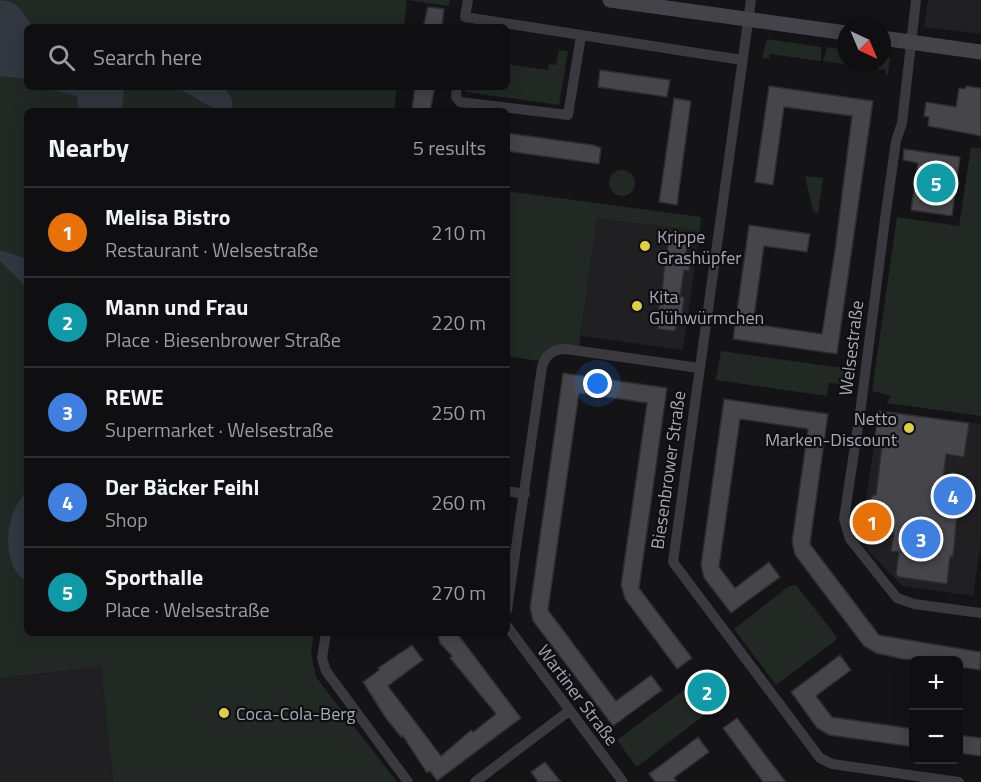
<!DOCTYPE html>
<meta charset="utf-8">
<style>
body{margin:0;font-family:"Titillium Web",sans-serif;background:#181719;color:#f1f3f6}
.controls{position:absolute;right:18px;bottom:18px;display:grid;overflow:hidden;border-radius:9px;box-shadow:0 3px 15px #0003}
.controls button{width:54px;height:54px;display:grid;place-items:center;padding:0;border:0;border-bottom:2px solid #2f2e30;background:#0f0e10;color:#f1f3f6;font:30px sans-serif}
.compass{position:absolute;left:837px;top:18px;width:54px;height:54px;border-radius:50%;background:#0f0e10;box-shadow:0 3px 15px #0003;rotate:136deg}
.you{position:absolute;left:598px;top:384px;width:21px;height:21px;margin:-15px;border:4px solid #fff;border-radius:50%;background:#1a73e8;box-shadow:0 0 0 9px #1a73e833}
.badge{display:grid;place-items:center;width:39px;height:39px;border-radius:50%;background:#7c3aed;color:#fff;font-size:20px;font-weight:700}
.pin{position:absolute;translate:-50% -50%;border:3px solid #fff;box-shadow:0 2px 6px #0006}
.list{margin:0;padding:0;list-style:none}
h2{display:flex;justify-content:space-between;align-items:center;height:78px;margin:0;padding:0 24px;font-size:26px}
h2 small{font-size:20px;font-weight:400;color:#9b9c9f}
.list li{display:grid;grid-template-columns:39px 1fr auto;gap:18px;align-items:center;box-sizing:border-box;height:90px;padding:0 24px;border-top:2px solid #2f2e30}
.list b{display:block;font-size:22px;white-space:nowrap}
.list p{margin:0;font-size:20px;white-space:nowrap;color:#9b9c9f}
.list em{font-size:20px;font-style:normal;color:#9b9c9f}
.icon{flex:none;width:33px;height:33px;fill:none;stroke:currentColor;stroke-width:2;stroke-linecap:round;stroke-linejoin:round}
.map{position:relative;flex:none;width:981px;height:782px;overflow:hidden}
.search{position:absolute;background:#0f0e10;box-shadow:0 3px 15px #0003;left:24px;top:24px;width:486px;height:66px;display:flex;align-items:center;gap:15px;box-sizing:border-box;padding:0 21px;border-radius:9px;color:#9b9c9f;font-size:22px}
.panel{position:absolute;background:#0f0e10;box-shadow:0 3px 15px #0003;left:24px;top:108px;width:486px;height:528px;border-radius:9px}
.map>svg:first-child{display:block}
.built{fill:#201f21}
.green{fill:#222925}
.water{fill:#323740}
.building{fill:#45454a;stroke:#2e2d30;stroke-width:1.5}
.lines{fill:none;stroke-linecap:round;stroke-linejoin:round}
.street{stroke:#3a3a3e;stroke-width:10}
.secondary{stroke:#434349;stroke-width:15}
.poi-dot{fill:#dccf44;stroke:#0f0e10;stroke-width:2}
.labels{text-anchor:middle;dominant-baseline:central;stroke-width:4.5;stroke-linejoin:round;paint-order:stroke}
.poi-label{font-size:18px;fill:#a6a7b3;stroke:#0f0e10;text-anchor:start}
.street-label{font-size:18px;fill:#a6a7b3;stroke:#0f0e10}
</style>
<div class="map">
<svg width="981" height="782" viewBox="0 0 981 782">
<rect width="100%" height="100%" fill="#141315"/>
<path class="built" d="M928,0H981V34L924,27Z
M597,217L700,231L683,350L581,336Z
M879,410L981,424V542L973,596L902,586L860,542Z
M101,667L113,782H0V678Z"/>
<path class="green" d="M0,0H450L449,6L407,0L404,27H27V87H397L394,111H27V633H314L311,653L316,677L397,782H113L101,667L0,678Z
M767,39L821,47V61L770,54L769,59L762,58Z
M827,47L846,50V63H882V55L890,58L888,74L885,76L886,70L823,61Z
M559,50L568,51L559,105L466,92V87H507V64L548,70L549,64L556,65Z
M971,147L981,149V416L887,403L891,396L872,391L897,217L959,226Z
M609 183a13 13 0 1 1 26 0a13 13 0 1 1-26 0Z
M805,176L823,178L818,214L813,211Z
M507,191L701,217L700,231L597,218L579,347L539,361L507,356Z
M721,351L843,368L846,372L843,384L829,383L827,396L716,380Z
M796,585L837,637L836,640L776,685L734,629L789,586Z
M708,672L729,696L638,766L635,765L617,740Z"/>
<path class="water" d="M0,0C18,0 24,14 33,27H27V79L0,76Z
M50,87H124L122,111H79L77,96L56,91Z
M173,87H224L232,99V111C206,111 198,95 173,87Z
M0,250L27,259V288L0,261Z
M27,492V581C0,567 4,512 27,492Z"/>
<path class="building" d="M428,7L444,9L442,27H423Z
M600,70L670,80L667,97L598,87Z
M769,86L873,101L837,354L733,339L749,225L810,234L807,252L764,246L753,324L822,334L835,250L852,116L784,107L773,185L755,182Z
M966,86L981,88V136L928,126L929,117L924,116L926,102L956,107L959,88L965,89Z
M415,87H435L430,111L412,110Z
M674,98L691,101L677,205L659,202Z
M507,133L593,145L601,148L599,164L507,151Z
M904,149L960,157L952,216L911,210L918,163L903,160Z
M671,233L689,236L686,253L691,254L689,271L684,270L680,297H684L682,314H678L675,331L658,329L659,303H661L665,259Z
M563,373L667,388L639,588L692,658L677,669L625,599L621,585L647,403L579,393L548,610L616,701L651,675L662,690L613,726L533,621L530,608Z
M724,399L828,414L810,544L879,635L981,652L980,670L959,667V660L902,659L876,653L864,646L795,555L792,542L808,429L740,419L719,567L735,588L769,562L780,577L731,613L704,578L701,565Z
M879,411L969,423L964,457L946,454L942,489L959,492L953,557L950,556L947,584L899,577L896,574L899,552L891,551L894,533L867,529L872,495H876L883,437L875,436Z
M437,633H457L521,718L437,781L430,771L427,773L403,736L401,737L385,717L363,682L379,670L378,668L412,645L423,660L388,686L441,756L471,730L473,732L496,714L450,658L452,656L440,643Z
M840,655L851,670L816,696L832,717L914,729V747L829,735L817,728L791,692Z
M737,718L786,782H763L739,750L723,728Z
M958,735L981,738V756L958,753Z
M698,737L709,752L674,778L677,782H655L649,774Z
M545,762L561,782H538L531,772Z"/>
<g class="lines">
<path class="street" d="M468,0L465,17L742,60
M751,0L673,562L820,758L832,764L959,782
M916,0L902,123L896,141L885,219L861,406L844,519L850,539L897,598L914,604L981,613
M457,87L456,97L460,102L568,115L581,36
M507,491L525,494
M507,610L542,367C545,355 553,349 566,349L699,368
M507,626L623,782
M326,633L322,658L326,671L408,782
M475,782L569,711"/>
<path class="secondary" d="M610,0L846,33
M882,38L981,52"/>
</g>
<g class="poi-dot">
<circle cx="645" cy="246" r="6"/>
<circle cx="637" cy="306" r="6"/>
<circle cx="909" cy="428" r="6"/>
<circle cx="224" cy="713" r="6"/>
</g>
<g class="labels">
<g class="poi-label">
<text x="657" y="236">Krippe<tspan x="657" dy="21">Grashüpfer</tspan></text>
<text x="649" y="296">Kita<tspan x="649" dy="21">Glühwürmchen</tspan></text>
<text x="897" y="418" text-anchor="end">Netto<tspan x="897" dy="21">Marken-Discount</tspan></text>
<text x="236" y="713">Coca-Cola-Berg</text>
</g>
<g class="street-label">
<text transform="translate(851 348) rotate(-83)">Welsestraße</text>
<text transform="translate(668 470) rotate(-82)">Biesenbrower Straße</text>
<text transform="translate(578 695) rotate(53)">Wartiner Straße</text>
</g>
</g>
</svg>
<div class="controls">
<button>+</button>
<button>−</button>
</div>
<svg class="compass" viewBox="-18 -18 36 36"><path d="M0-13l5 13h-10z" fill="#e53935"/><path d="M0 13l5-13h-10z" fill="#9b9c9f"/></svg>
<div class="you"></div>
<div class="pin badge" style="left:872px;top:522px;background:#e8710a">1</div>
<div class="pin badge" style="left:707px;top:692px;background:#0f9aa8">2</div>
<div class="pin badge" style="left:921px;top:539px;background:#3f7fe0">3</div>
<div class="pin badge" style="left:953px;top:496px;background:#3f7fe0">4</div>
<div class="pin badge" style="left:936px;top:183px;background:#0f9aa8">5</div>
<div class="search"><svg class="icon" aria-label="search" viewBox="0 0 24 24"><circle cx="10" cy="10" r="6"/><path d="M15 15l6 6"/></svg>Search here</div>
<section class="panel">
<h2>Nearby<small>5 results</small></h2>
<ul class="list">
<li><span class="badge" style="background:#e8710a">1</span><div><b>Melisa Bistro</b><p>Restaurant · Welsestraße</p></div><em>210 m</em></li>
<li><span class="badge" style="background:#0f9aa8">2</span><div><b>Mann und Frau</b><p>Place · Biesenbrower Straße</p></div><em>220 m</em></li>
<li><span class="badge" style="background:#3f7fe0">3</span><div><b>REWE</b><p>Supermarket · Welsestraße</p></div><em>250 m</em></li>
<li><span class="badge" style="background:#3f7fe0">4</span><div><b>Der Bäcker Feihl</b><p>Shop</p></div><em>260 m</em></li>
<li><span class="badge" style="background:#0f9aa8">5</span><div><b>Sporthalle</b><p>Place · Welsestraße</p></div><em>270 m</em></li>
</ul>
</section>
</div>
